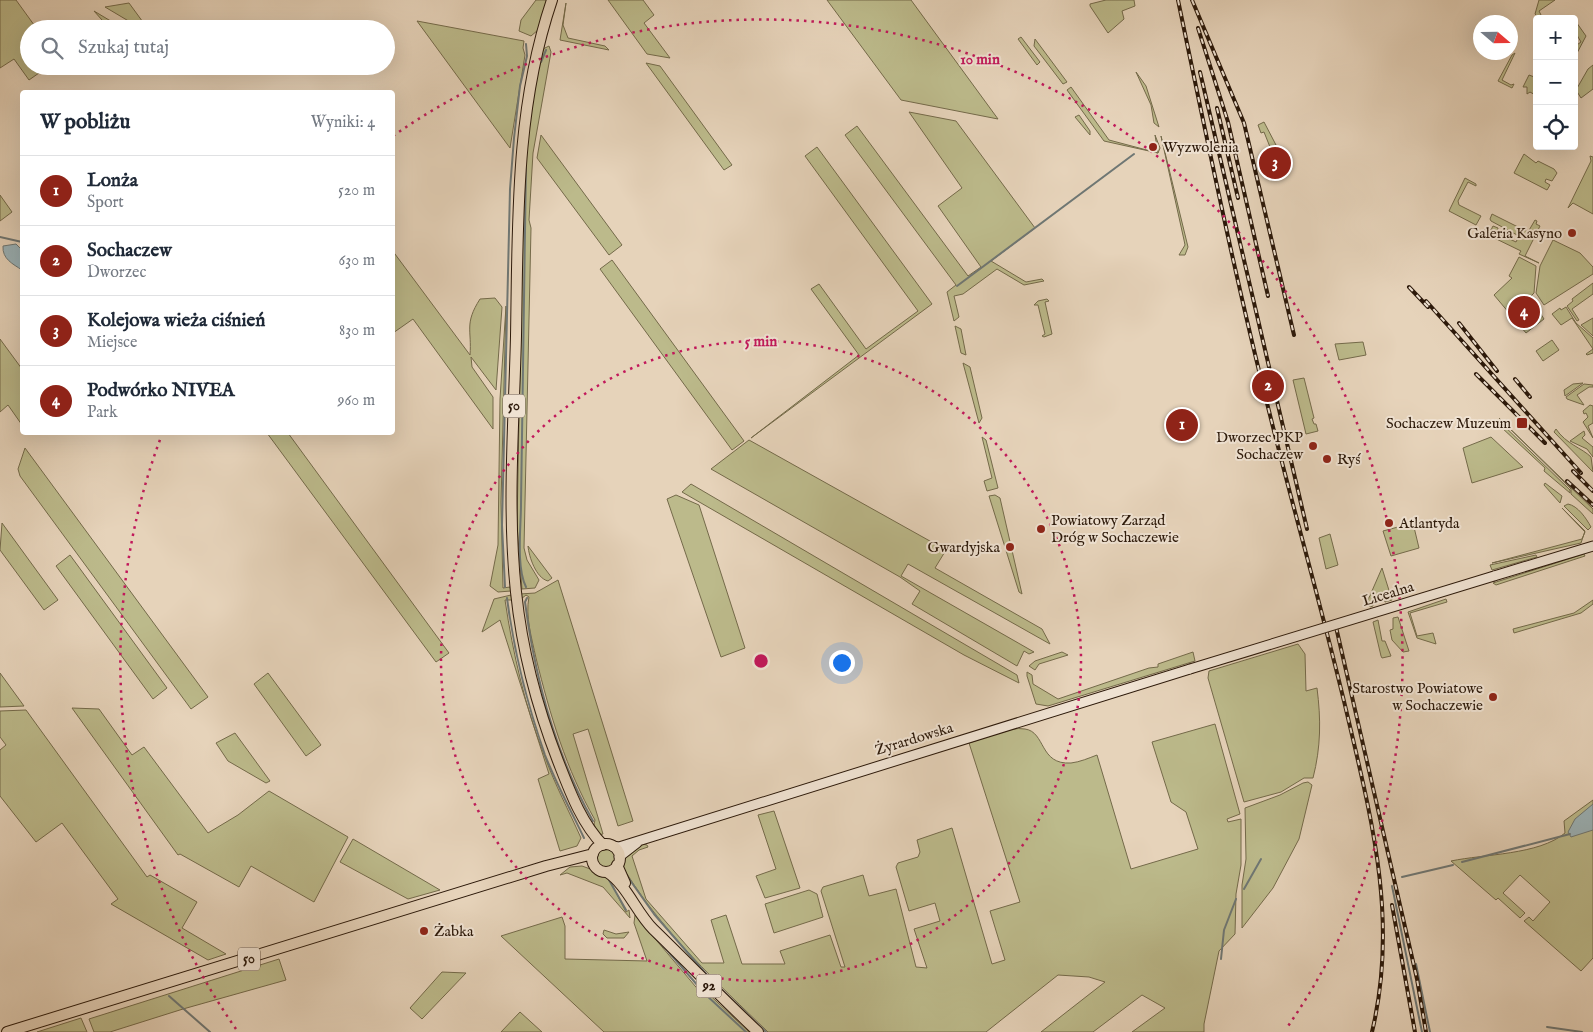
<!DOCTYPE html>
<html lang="pl">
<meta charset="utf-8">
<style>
body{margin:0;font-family:"IM FELL English",serif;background:#f6f6f7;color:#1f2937}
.controls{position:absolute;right:15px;top:15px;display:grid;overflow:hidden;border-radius:5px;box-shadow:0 5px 20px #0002}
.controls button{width:45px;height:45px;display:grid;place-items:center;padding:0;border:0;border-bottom:1px solid #e0e1e3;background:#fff;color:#1f2937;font:25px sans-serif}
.compass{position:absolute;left:1473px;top:15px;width:45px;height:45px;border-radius:50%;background:#fff;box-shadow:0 5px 20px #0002;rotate:110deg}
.you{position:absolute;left:841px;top:662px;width:18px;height:18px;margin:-12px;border:4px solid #fff;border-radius:50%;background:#1a73e8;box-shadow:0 0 0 8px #1a73e833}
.badge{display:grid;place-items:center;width:32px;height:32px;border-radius:50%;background:#8f2418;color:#fff;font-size:16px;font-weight:700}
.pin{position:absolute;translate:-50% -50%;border:2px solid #fff;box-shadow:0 1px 5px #0006}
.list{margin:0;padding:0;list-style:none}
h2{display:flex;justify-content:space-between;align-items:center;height:65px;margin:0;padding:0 20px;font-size:21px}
h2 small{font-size:16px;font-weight:400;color:#747a83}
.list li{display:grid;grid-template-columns:32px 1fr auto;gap:15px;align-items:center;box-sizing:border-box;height:70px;padding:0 20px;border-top:1px solid #e0e1e3}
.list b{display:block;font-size:19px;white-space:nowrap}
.list p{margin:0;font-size:16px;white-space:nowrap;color:#747a83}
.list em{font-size:16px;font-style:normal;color:#747a83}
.icon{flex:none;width:28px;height:28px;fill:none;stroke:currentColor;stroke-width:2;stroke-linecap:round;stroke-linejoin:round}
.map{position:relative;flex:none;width:1593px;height:1032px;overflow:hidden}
.search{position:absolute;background:#fff;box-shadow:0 5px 20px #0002;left:20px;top:20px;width:375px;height:55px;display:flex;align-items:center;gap:12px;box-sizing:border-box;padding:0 18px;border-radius:28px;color:#747a83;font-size:19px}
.panel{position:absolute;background:#fff;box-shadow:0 5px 20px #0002;left:20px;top:90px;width:375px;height:345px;border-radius:5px}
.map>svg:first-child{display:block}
.green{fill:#bcba8b;stroke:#746a4a}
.water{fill:#9cb5bb;stroke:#6f7774}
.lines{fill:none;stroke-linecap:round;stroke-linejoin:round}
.stream{stroke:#6f7774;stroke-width:2}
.secondary-casing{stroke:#2c190a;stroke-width:11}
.primary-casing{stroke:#2c190a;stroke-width:12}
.secondary{stroke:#efe2d2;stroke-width:9}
.primary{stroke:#e6d3ba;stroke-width:10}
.rail-casing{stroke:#2c190a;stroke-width:4}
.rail{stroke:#efe2d2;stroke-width:2;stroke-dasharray:5.5;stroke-linecap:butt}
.secondary-bridge-casing{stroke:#2c190a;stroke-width:11;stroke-linecap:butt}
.secondary-bridge{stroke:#efe2d2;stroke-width:9}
.ring{fill:none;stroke:#c2185b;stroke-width:2.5;stroke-dasharray:2.5 5}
.poi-dot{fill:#8f2418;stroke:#efe2d2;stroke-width:2}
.labels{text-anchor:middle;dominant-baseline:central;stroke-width:4;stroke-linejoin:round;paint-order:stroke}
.shield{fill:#efe2d2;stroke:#665546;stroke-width:1}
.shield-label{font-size:14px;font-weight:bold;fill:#2c190a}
.poi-label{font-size:15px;fill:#2c190a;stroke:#efe2d2;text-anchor:start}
.street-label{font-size:15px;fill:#2c190a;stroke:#efe2d2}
.centre{fill:#c2185b;stroke:#efe2d2;stroke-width:2.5}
.ring-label{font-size:15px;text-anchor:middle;font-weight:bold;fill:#c2185b;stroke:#efe2d2;stroke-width:4;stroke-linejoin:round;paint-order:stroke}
</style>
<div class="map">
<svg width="1593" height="1032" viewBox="0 0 1593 1032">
<rect width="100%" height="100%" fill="#e6d3ba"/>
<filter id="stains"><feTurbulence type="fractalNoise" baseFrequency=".004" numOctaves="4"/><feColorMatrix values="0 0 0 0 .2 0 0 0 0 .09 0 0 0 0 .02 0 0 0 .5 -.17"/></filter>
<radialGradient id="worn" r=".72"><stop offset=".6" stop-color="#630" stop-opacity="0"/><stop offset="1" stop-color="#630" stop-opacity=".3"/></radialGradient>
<path class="green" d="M0,0H16L37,29H29V66H49L29,80L14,59L0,68Z
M536,0H547L538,30L531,36L519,31L521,20Z
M608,0H643L654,15L644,23L670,58L647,54Z
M827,0H911L998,119L901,100Z
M1106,0H1134L1135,6L1122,11L1124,19L1108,33L1090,6V4Z
M1539,0H1555L1539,11L1543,19H1540L1535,14Z
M129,3L148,29H142L105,7Z
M566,3L563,25L568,38L605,46L609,50L560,40Z
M94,11L124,29H110Z
M1574,19L1586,36L1576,55L1574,47L1581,42L1574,30Z
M417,21L524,41L523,48L525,55L510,148Z
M1021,37L1040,62L1037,65L1018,39Z
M1035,39L1067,82L1063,84L1034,46Z
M549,46L551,52L533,153L529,220L531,228L524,548L527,560L539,580L535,588L522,589L517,525L523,214L526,141L541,50Z
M1515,53L1502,80L1511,85L1514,84L1512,88L1498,81L1512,55Z
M646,63L660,66L732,165L724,170Z
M1593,65V89L1581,98L1576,90L1588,69Z
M1136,72L1146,86L1159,127L1154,123L1151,105Z
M1529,75L1537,78V96L1530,92L1527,94V87H1523Z
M1071,87L1109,140L1158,153L1155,135L1160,148L1158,153L1104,141L1067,90Z
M909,112L956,121L1035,228L991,261L1026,282L1042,279L1044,281L1024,285L997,269L963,294L954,296L959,317L954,321L947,292L956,285L845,135L857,126L968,276L981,267L938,206L962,188Z
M1079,115L1090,131V135L1075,117Z
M1264,122L1276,145L1270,147L1264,132L1261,133L1258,125Z
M541,135L622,245L609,255L537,158Z
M1161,136L1188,247L1185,255H1179L1185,245L1184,240Z
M817,147L932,304L751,438L859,355L811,289L819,284L866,349L918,311L805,156Z
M1524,154L1536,163L1538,161L1554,169L1557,173L1552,181L1546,179L1545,182L1550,185L1547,190L1514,173Z
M1590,156L1593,157V214L1573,203L1568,208L1591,161Z
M1465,178L1476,184V186L1468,182L1458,201L1459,205L1481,216L1476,225L1449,211Z
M0,195L12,212L0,221Z
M1492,214L1528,232L1535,220L1537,221L1536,224L1540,226L1525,256L1539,263L1519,254L1521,251L1484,233L1486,227L1491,230L1493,226L1498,228L1497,233L1516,242L1519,236L1491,221L1490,219Z
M1553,240L1580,253L1593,267V274L1544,305L1536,293L1540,266Z
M392,250L470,355C472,330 464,324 480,299L495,298L502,307L496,390L471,357L472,367L493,397V429L413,319L393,333Z
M1519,257L1536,266L1534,293L1530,297L1544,319L1526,333L1494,295L1512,278L1509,276Z
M612,260L744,441L732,450L600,269Z
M1593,283V294L1572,309L1579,320L1577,321L1567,306L1573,301L1572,299Z
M1047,299L1049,301L1045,302L1052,334L1044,337L1042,336L1045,334L1038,305H1034L1038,301Z
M506,306L501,502L503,588L510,587L511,591L498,592L490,586L498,545L500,399Z
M1566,307L1576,323L1593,338V353L1587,355L1586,354L1593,349L1572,318L1561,325L1552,314L1560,308L1561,310Z
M1593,318V336L1581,325Z
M955,326L961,329L966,355L961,353Z
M0,339L22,369V425L8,405L0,412Z
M1552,340L1559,350L1543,361L1536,351Z
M1363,342L1366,355L1339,360L1335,344Z
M963,363L970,367L982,418L979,423Z
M1304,378L1314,418L1312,419L1314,424H1316L1318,431L1306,434L1293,380Z
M1583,383L1565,396L1564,390L1573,384Z
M1584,384L1593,385V387H1589L1577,395L1584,405L1567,399L1566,397Z
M1590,405L1593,406V423L1588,426L1593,438L1583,422L1588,417L1586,413L1584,414L1583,411Z
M1499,418L1593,509V514L1571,494V489Z
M1498,420L1570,490V493L1544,471L1545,468L1501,427L1496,421Z
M1556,429C1566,444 1582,448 1591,457L1593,472L1554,432Z
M1584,431L1585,435L1582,438L1593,447V457L1587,449L1570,441Z
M267,433H288L449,653L436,662Z
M982,437L986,440L998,488L987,491L984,481L992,478Z
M1491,437L1523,467L1472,483L1463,448Z
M749,440L946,550L935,568L1042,629L1050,644L908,564L901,576L1034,652L1029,654L1024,651L1017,666L912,604L920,591L900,577L711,469Z
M25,448L208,697L191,709L20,476L18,469Z
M1545,483L1562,496L1560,503L1544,485Z
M691,484L1017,675L1019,683L964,655L682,492Z
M676,495L699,505L745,648L721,657L667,499Z
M995,495L1000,498L1022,594L1019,592L989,496Z
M1568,504C1578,506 1586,518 1591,527L1588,530L1564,506Z
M1562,508L1585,531L1581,543L1492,563L1582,539L1585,532Z
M2,523L58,600L44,610L0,550Z
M1413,523L1419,548L1391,556L1383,531Z
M1330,534L1338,565L1326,569L1319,538Z
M528,546L552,578L548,581C536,578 529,557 528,546Z
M1584,554L1585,556L1496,585L1493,583Z
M70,555L167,688L153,699L56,566Z
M1536,555L1537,557L1492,570L1490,565Z
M1382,568L1392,600L1385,602L1384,599L1372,601L1373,606L1370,607L1368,600Z
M558,580L633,821L618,826L588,729L573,734L603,834L598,835L594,824L595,820C566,769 550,715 536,658C532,639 525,616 529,597L526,595L521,599L520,594L535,593Z
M511,595L512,600H505C513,654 525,707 545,757C555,785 569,811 581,838L577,846L560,851L538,779L549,774L500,620L482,632L494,599Z
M1446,599L1447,602L1410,613L1417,636L1433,633L1436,644L1417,638L1408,612Z
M1593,600V604L1581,613L1514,633L1513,629L1574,613Z
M1398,617L1409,651L1403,652L1392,640L1390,630L1393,629V618Z
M1378,620L1382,641H1385L1391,656L1382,658L1381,656L1373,622Z
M1298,644L1305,654L1306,691L1317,688C1321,719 1321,747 1313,778H1304L1281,792L1244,802L1208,678L1209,671Z
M1062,652L1068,655L1039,664L1035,670L1029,666L1035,661Z
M1193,652L1195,661L1048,706L1036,704L1027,676V672L1032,675L1033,684L1058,699L1149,668L1158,667V664Z
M0,673L24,706L0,707Z
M268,673L321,745L306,756L254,684Z
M72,708L99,709L132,755L144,747L208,833L238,815L269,791L348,837L314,902L251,866L239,887L180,854L178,855Z
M26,710L147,877L150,875L197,902L182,928L226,954L208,960L111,904L118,899L62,823L36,842L0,796V750L6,745L0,737V711Z
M1215,724L1240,814L1227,819L1228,822L1241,819V865L1236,894L1235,934L1219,951L1204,1024V1032H1132L1165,1008L1142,995L1093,1032H1041L1105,982L1089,977L1058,975L986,1032H768C717,983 664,933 627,874L623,876C619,858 628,854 642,844L647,845L648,847L639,850L632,856L646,899L702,963H724L711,920L726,915L742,964H785L780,951L830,935L841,967H845L821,891L823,887L863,875L869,896L896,889L916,967L927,968L914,929L940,921L935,903L909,911L896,867L898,863L918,857L920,852L917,840L952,828L992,964L1005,960L990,911L1020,902L969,743C986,738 1008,726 1025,729C1046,732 1039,765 1071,763C1080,762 1089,758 1097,755L1131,869L1198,849L1186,812L1171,802L1152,742Z
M235,733L270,781L266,783L228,761L216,743Z
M1308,782L1312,785L1299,839L1273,888L1242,928V885L1246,859L1245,808L1280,795L1303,783Z
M1593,800V958L1581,971L1524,921L1529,917L1533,921L1550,902L1520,875L1503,893L1525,913L1520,918L1498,898L1496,900L1451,861C1484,854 1539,855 1565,833L1564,821Z
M774,811L800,888L765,898L756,876L776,869L758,815Z
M353,839L440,890L408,899L340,862Z
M597 858a9 9 0 1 1 18 0a9 9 0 1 1-18 0Z
M582,866L607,875L626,912L629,910L630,918L603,887L567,873L560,875L570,867Z
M809,890L817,894L823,917L774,933L765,904Z
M635,915L701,993L700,986L749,1032H604L501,936L562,917L565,926V959L647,961L634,923Z
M604,930L616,934L629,932L624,938H607L603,934Z
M279,959L286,980L183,1009L110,1032H94L89,1019Z
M442,972L466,973L422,1019L410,1008Z
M520,1012L542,1032H501Z
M81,1018L87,1032H37Z"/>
<path class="water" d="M16,244L22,250V270C13,264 2,259 3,246Z
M1593,804V830L1571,837L1568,832L1575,819Z"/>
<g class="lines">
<path class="stream" d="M541,62L546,50
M0,237L22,242
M957,286L1134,154
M505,587L502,525L510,189L514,138L520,86L527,56L526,44
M526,587C516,567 521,527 521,504L526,163
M507,598C514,652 527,704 545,755C556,783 571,811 584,838
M527,598L525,602C535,678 555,754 593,821
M1462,862L1570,834
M627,876L654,914L707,975
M1402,877L1453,865
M609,880L626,910
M1392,886L1422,1032
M1244,889L1261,859
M660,942L705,994L746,1032
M1221,959L1224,930L1236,899
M1416,964L1430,1032
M721,989L766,1032
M169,996L210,1032
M1547,1027L1582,1032"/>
<defs>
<path id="secondary" d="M1494,576L1593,546
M612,846L619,847L1190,669
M619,857L637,843"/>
<path id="primary" d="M552,0C515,109 518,222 516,336C514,421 507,508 516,592C522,650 537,707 558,761C569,789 581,823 603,845
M592 858a14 14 0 1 1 28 0a14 14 0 1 1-28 0Z
M617,865L625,883
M607,872C627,885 636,912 653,929C688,963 722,998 758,1032
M7,1032L546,866L593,854"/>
</defs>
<use href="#secondary" class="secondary-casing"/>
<use href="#primary" class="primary-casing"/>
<use href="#secondary" class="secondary"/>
<use href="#primary" class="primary"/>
<defs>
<path id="rail" d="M1178,0C1207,139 1235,277 1270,415C1295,516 1324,616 1348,718C1373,824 1398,923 1372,1032
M1192,0L1244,123L1294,335
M1198,28L1228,122L1268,296
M1200,72L1307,529
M1217,108L1238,198
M1409,287L1428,307
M1426,301L1581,473
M1459,323L1497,371
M1476,374L1545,443
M1515,379L1530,397
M1573,471L1593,491
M1567,481L1593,505
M1336,627L1417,979L1426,1032
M1392,905L1415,1032"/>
</defs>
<use href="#rail" class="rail-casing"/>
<use href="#rail" class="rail"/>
<defs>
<path id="secondary-bridge" d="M1190,669L1494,576"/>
</defs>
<use href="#secondary-bridge" class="secondary-bridge-casing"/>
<use href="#secondary-bridge" class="secondary-bridge"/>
</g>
<g class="ring">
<circle cx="761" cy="661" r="320"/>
<path d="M236 1029A641 641 0 0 1 161 437M393 136A641 641 0 0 1 1286 1029"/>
</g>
<g class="poi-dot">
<circle cx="1153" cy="147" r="5"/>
<circle cx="1572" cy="233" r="5"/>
<rect x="1516" y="417" width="12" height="12" rx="2.5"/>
<circle cx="1313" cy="446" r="5"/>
<circle cx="1327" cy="459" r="5"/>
<circle cx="1389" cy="523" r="5"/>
<circle cx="1041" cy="529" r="5"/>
<circle cx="1010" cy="547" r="5"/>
<circle cx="1493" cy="697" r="5"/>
<circle cx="424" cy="931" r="5"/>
</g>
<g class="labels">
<g class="shield">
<rect x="503" y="394.5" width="22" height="23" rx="4"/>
<rect x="238" y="947.5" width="22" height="23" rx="4"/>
<rect x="696.5" y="974.5" width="25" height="23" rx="4"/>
</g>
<g class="shield-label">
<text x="514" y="406">50</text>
<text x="249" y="959">50</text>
<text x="709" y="986">92</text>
</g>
<g class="poi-label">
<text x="1163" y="147">Wyzwolenia</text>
<text x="1562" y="233" text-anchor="end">Galeria Kasyno</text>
<text x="1511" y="423" text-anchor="end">Sochaczew Muzeum</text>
<text x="1303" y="437" text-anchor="end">Dworzec PKP<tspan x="1303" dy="17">Sochaczew</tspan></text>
<text x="1337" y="459">Ryś</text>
<text x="1051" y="520">Powiatowy Zarząd<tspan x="1051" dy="17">Dróg w Sochaczewie</tspan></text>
<text x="1399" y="523">Atlantyda</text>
<text x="1000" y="547" text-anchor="end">Gwardyjska</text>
<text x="1483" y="688" text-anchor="end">Starostwo Powiatowe<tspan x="1483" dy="17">w Sochaczewie</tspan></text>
<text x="434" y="931">Żabka</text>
</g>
<g class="street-label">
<text transform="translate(1388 594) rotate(-17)">Licealna</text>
<text transform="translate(914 739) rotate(-17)">Żyrardowska</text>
</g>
</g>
<circle cx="761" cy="661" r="8" class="centre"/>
<g class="ring-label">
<text x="980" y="64">10 min</text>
<text x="761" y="346">5 min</text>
</g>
<rect width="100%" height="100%" filter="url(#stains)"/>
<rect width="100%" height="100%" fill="url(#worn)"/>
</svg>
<div class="controls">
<button>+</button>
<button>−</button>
<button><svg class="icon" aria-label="locate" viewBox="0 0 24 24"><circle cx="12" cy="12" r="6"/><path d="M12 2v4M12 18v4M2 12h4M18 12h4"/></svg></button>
</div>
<svg class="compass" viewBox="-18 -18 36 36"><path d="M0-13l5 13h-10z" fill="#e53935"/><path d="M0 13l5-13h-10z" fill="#747a83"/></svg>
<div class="you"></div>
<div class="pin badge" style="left:1182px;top:425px">1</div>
<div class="pin badge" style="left:1268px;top:386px">2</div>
<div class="pin badge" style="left:1275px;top:163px">3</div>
<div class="pin badge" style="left:1524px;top:312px">4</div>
<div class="search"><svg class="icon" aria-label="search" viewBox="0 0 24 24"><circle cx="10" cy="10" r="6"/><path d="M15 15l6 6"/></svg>Szukaj tutaj</div>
<section class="panel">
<h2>W pobliżu<small>Wyniki: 4</small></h2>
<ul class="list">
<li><span class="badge">1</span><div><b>Lonża</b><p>Sport</p></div><em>520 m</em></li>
<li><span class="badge">2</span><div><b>Sochaczew</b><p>Dworzec</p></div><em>630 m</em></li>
<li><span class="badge">3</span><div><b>Kolejowa wieża ciśnień</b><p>Miejsce</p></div><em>830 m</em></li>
<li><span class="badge">4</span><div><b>Podwórko NIVEA</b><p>Park</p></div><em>960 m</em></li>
</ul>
</section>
</div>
